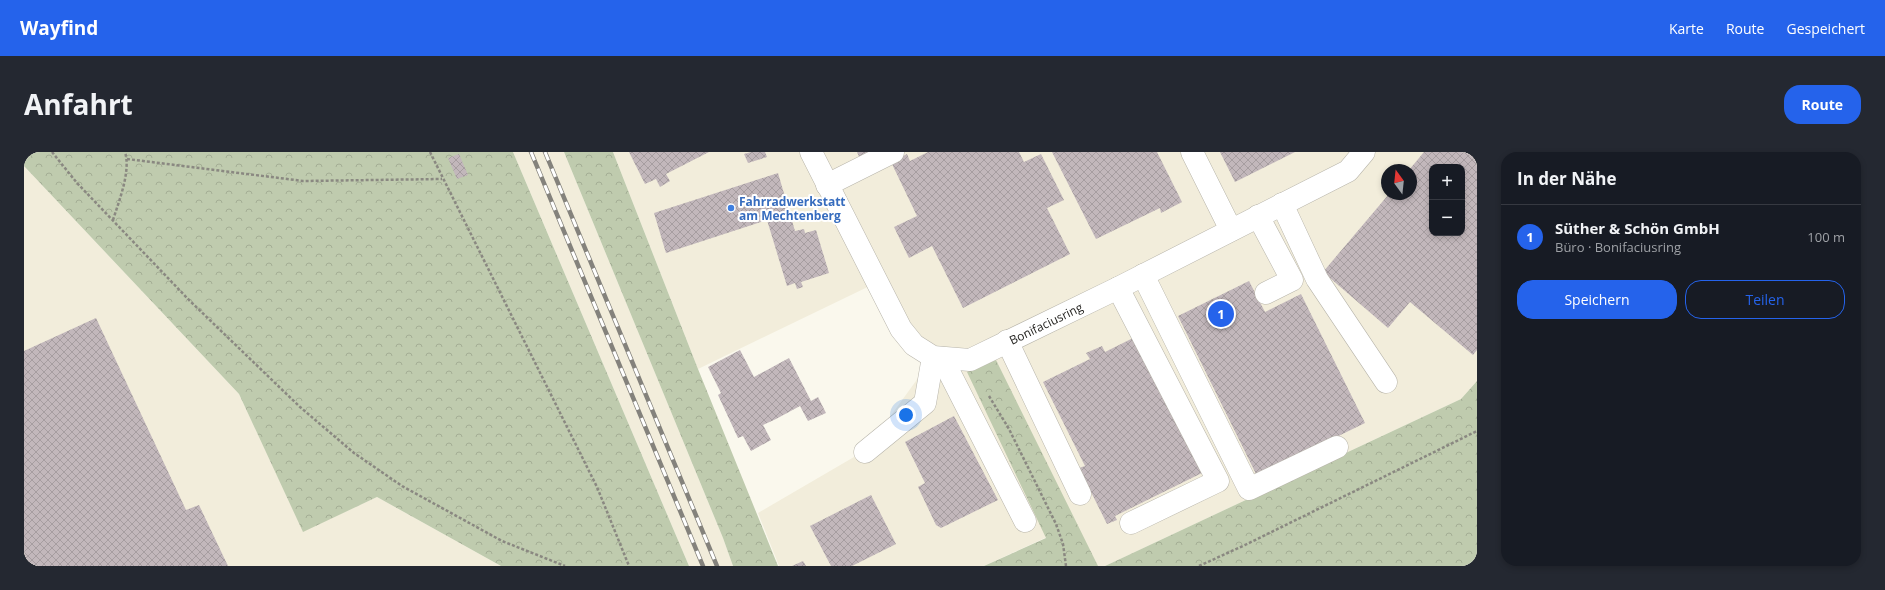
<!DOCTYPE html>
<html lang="de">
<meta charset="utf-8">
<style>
body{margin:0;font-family:"Open Sans",sans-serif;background:#242831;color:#f1f3f6}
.controls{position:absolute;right:12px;top:12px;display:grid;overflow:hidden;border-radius:8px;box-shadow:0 2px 6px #0003}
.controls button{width:36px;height:36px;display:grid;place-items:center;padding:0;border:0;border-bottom:1px solid #363941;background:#171b24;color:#f1f3f6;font:20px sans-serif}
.compass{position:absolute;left:1357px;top:12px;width:36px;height:36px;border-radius:50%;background:#171b24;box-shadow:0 2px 6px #0003;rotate:345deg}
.you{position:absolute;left:882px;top:263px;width:14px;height:14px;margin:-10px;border:3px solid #fff;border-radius:50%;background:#1a73e8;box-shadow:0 0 0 6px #1a73e833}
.badge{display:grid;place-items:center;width:26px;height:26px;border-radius:50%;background:#2563eb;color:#fff;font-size:13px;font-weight:700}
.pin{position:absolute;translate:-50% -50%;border:2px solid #fff;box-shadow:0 1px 4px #0006}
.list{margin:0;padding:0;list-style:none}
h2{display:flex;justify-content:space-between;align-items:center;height:52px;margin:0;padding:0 16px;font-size:17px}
h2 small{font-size:13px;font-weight:400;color:#9ea1a6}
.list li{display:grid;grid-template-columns:26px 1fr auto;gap:12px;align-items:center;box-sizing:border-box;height:64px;padding:0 16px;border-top:1px solid #363941}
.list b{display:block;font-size:15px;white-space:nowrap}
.list p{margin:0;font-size:13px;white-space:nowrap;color:#9ea1a6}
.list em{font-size:13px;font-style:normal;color:#9ea1a6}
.actions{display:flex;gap:8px;padding:12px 16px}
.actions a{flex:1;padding:9px 0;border:1px solid #2563eb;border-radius:16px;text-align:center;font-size:14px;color:#2563eb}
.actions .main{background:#2563eb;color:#fff}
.map{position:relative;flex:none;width:1453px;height:414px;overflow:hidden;border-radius:16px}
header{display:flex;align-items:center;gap:24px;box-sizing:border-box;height:56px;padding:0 20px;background:#2563eb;color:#fff}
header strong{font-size:19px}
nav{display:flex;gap:22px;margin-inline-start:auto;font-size:14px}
.intro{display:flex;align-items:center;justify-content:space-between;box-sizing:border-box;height:96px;padding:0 24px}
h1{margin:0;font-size:28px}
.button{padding:10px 18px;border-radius:16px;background:#2563eb;color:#fff;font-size:14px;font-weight:700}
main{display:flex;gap:24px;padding:0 24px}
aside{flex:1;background:#171b24;border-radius:16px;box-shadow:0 2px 6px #0003}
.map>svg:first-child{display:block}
.built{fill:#f2eddb;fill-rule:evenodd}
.forest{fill:url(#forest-crowns)}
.building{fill:url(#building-cross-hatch);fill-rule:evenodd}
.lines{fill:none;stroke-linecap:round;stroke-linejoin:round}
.minor-casing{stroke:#b7b4aa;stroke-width:23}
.path{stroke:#8a8881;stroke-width:2.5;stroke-dasharray:3 2;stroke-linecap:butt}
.minor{stroke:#fff;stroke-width:22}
.rail-casing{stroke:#84827c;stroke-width:4.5}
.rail{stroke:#fff;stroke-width:3;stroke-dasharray:9;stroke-linecap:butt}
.shop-dot{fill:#3f7fe0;stroke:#fff;stroke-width:1.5}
.labels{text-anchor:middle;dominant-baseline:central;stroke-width:4;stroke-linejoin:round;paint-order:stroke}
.shop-label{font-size:12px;font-weight:bold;fill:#366cbe;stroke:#fff;text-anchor:start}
.street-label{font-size:12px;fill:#1d1c19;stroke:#fff}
</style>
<header>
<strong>Wayfind</strong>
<nav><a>Karte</a><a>Route</a><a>Gespeichert</a></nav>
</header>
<div class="intro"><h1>Anfahrt</h1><a class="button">Route</a></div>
<main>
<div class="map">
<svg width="1453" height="414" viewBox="0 0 1453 414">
<defs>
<pattern id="forest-crowns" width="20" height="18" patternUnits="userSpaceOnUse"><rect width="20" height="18" fill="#bfcbae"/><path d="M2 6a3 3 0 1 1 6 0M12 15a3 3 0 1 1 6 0" fill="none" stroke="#a4ae95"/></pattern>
<pattern id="building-cross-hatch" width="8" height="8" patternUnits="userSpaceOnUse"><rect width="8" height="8" fill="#c2b7bb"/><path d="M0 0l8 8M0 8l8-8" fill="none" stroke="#a69da0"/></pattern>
</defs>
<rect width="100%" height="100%" fill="#faf8ed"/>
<path class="built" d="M489,0H540L699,386L709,414H665Z
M589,0H1453V229L1437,247L1081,414H1073L1049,373L960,414H755L734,361L842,298L910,204L854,130L674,217ZM1408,15H1438V81H1408ZM1363,18H1387V42H1363Z
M0,14L215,242L279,379L353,345L477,414H0Z"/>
<path class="forest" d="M0,0H489L665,414H477L353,345L279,380L215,242L0,14Z
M540,0H589L674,217L754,414H709L699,386Z
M972,208L1074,414H960L1022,386L943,220Z
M1453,229V414H1081L1437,247Z"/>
<path class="building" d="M605,0H685L642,22L646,29L636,35L632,27L621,32Z
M727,0H741L743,5L724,11L720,2Z
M833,0H850L836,7Z
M904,0H995L1000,10L1017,2L1040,48L1023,56L1046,102L939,156L908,94L885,106L870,75L893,64L867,10L883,2L886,9Z
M1028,0H1133L1158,50L1137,61L1136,56L1072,87Z
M1196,0H1271L1211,30Z
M1400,0H1453V198L1449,203L1386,150L1364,176L1299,120L1365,42H1387V18H1385ZM1408,15H1438V81H1408Z
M435,2L444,23L433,27L424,6Z
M754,21L771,79L780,77L781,81L792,78L805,121L777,130L779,135L773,137L771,131L763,134L743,68L642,101L630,61Z
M1225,129L1241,160L1277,142L1341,271L1233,324L1154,164Z
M72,166L162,358L175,353L204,414H0V199Z
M1111,185L1178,321L1091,364L1093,368L1083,372L1055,316L1061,314L1019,230L1066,207L1062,201L1078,194L1081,200Z
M716,198L730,225L765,206L787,249L794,245L802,261L784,269L776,254L752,267L739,273L747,288L727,299L719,284L714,286L694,243L697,241L684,215Z
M930,264L974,348L917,376L912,373L894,335L901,331L881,290Z
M847,343L872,392L828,414H807L786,374Z
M779,409L782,414H768Z"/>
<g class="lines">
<defs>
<g id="minor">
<path id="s1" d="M787,0L877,177L890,193L909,205L946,208L1094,136L1324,19L1340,0"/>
<path d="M1168,0L1207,78"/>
<path d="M803,33L869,0"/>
<path d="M1258,52L1293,127L1362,230"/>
<path d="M1234,64L1268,128L1242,141"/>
<path d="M1119,123L1225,337L1313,295"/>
<path d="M1094,136L1194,329L1107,371"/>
<path d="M983,189L1056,342"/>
<path d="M918,206L1001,369"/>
<path d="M841,300L901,251L909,205"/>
</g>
</defs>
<use href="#minor" class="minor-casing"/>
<path class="path" d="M28,0L53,31L165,148L276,255L330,301L378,334L478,389L541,414
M406,0L573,335L605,414
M103,7L279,29L418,27
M89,68C95,49 107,19 101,0
M965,244L985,277L1032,372L1039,392L1042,414
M1175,414L1221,393L1453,279"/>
<use href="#minor" class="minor"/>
<defs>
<path id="rail" d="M507,0L679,414
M521,0L693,414"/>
</defs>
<use href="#rail" class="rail-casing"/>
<use href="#rail" class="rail"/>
</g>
<circle class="shop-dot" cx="707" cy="56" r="4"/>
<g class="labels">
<g class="shop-label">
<text x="715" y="49">Fahrradwerkstatt<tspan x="715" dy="14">am Mechtenberg</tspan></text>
</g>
<g class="street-label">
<text stroke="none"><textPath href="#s1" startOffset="363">Bonifaciusring</textPath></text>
</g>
</g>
</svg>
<div class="controls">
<button>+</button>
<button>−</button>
</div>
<svg class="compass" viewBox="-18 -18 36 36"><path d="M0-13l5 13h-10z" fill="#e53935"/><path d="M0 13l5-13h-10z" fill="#9ea1a6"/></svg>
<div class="you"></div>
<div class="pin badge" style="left:1197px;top:162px">1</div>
</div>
<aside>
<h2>In der Nähe<small></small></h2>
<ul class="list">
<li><span class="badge">1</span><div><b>Süther &amp; Schön GmbH</b><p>Büro · Bonifaciusring</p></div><em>100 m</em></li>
</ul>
<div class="actions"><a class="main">Speichern</a><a>Teilen</a></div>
</aside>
</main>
